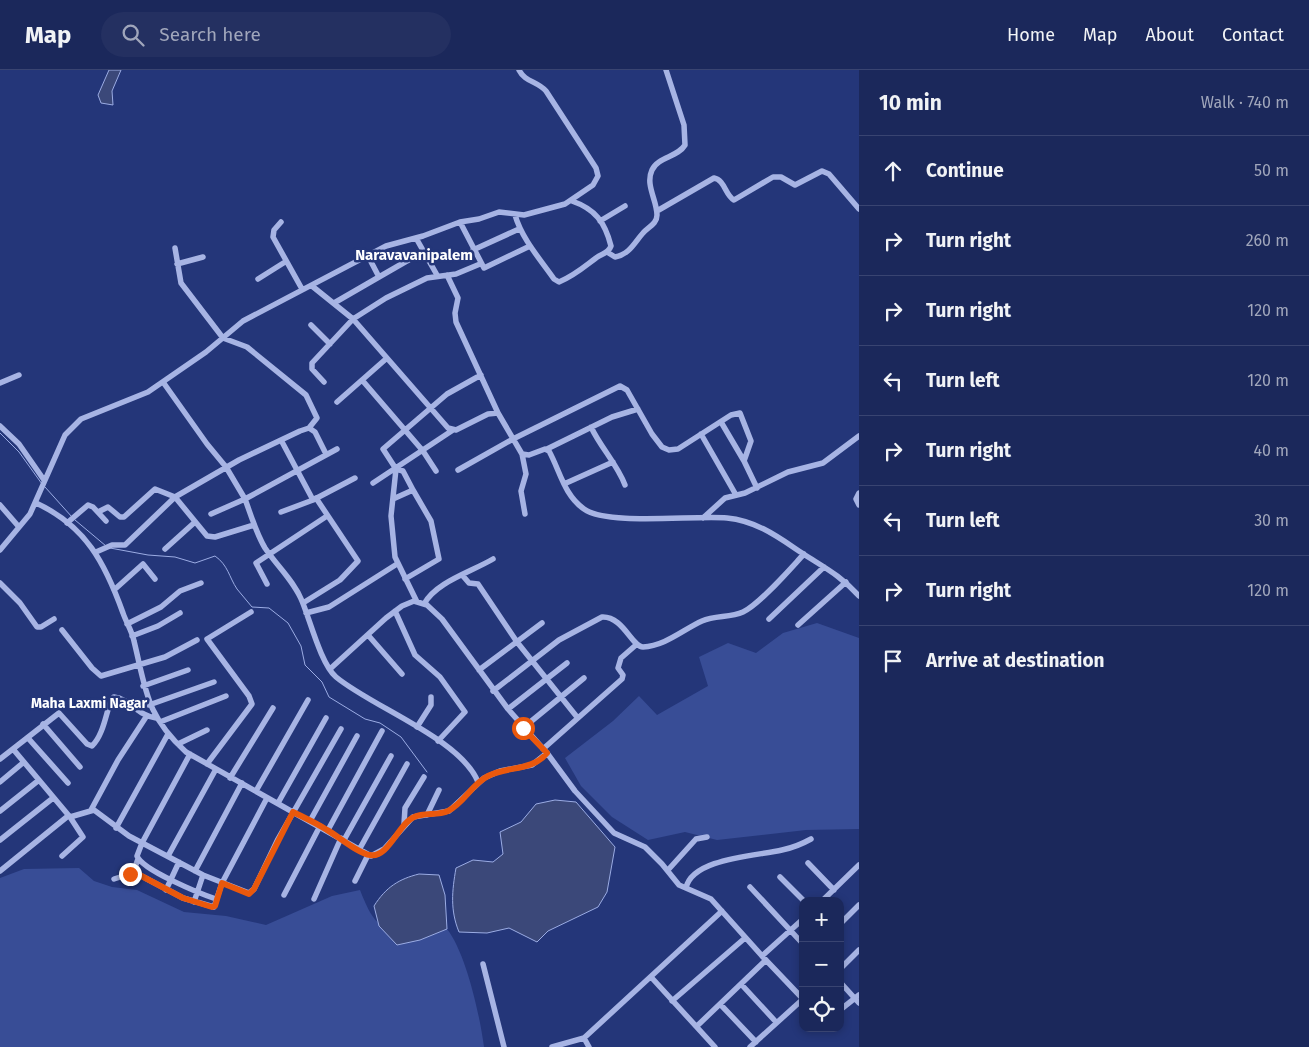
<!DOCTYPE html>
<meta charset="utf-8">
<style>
body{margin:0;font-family:"Fira Sans",sans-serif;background:#243061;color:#f1f3f6}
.controls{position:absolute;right:15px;bottom:15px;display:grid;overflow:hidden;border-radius:10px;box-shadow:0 2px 8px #0003}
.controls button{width:45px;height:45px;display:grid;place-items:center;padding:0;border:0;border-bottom:1px solid #394471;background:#1b285b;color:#f1f3f6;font:25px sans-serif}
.stop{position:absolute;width:15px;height:15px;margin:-11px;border:4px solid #ea580c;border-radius:50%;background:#fff}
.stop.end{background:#ea580c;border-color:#fff;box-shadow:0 1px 5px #0008}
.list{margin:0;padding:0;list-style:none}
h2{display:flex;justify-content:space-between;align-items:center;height:65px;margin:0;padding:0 20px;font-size:21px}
h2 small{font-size:16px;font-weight:400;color:#a0a6bb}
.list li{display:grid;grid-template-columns:32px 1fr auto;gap:15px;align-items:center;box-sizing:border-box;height:70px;padding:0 20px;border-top:1px solid #394471}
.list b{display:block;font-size:19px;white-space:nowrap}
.list em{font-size:16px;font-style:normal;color:#a0a6bb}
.icon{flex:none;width:28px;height:28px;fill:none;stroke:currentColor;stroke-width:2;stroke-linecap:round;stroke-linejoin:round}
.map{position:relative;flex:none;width:859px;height:977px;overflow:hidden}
header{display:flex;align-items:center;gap:30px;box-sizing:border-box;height:70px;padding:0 25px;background:#1b285b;border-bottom:1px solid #394471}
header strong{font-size:24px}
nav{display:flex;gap:28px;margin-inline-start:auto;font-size:18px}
.search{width:350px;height:45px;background:#243061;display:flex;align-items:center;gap:12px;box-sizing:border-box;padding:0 18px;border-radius:28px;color:#a0a6bb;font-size:19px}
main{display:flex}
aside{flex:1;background:#1b285b}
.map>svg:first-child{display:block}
.green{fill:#384d96}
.water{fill:#3b4879;stroke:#9bace4}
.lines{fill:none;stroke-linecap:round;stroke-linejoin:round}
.stream{stroke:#9bace4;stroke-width:1}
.minor{stroke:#a7b4e4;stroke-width:5.5}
.route{stroke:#ea580c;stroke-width:6}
.labels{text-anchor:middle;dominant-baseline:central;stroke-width:5;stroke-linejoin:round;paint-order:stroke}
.neighbourhood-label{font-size:14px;font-weight:bold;fill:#fff;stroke:#243679}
.quarter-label{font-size:15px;font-weight:bold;fill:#fff;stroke:#243679}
</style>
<header>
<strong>Map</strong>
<div class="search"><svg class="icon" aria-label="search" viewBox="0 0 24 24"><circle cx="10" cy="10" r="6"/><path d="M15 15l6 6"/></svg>Search here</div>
<nav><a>Home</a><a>Map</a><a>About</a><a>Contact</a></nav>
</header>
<main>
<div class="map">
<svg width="859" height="977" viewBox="0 0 859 977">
<rect width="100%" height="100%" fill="#243679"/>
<path class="green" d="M817,553L859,568V759L806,760L717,770L685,762L648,770L612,747L581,716L565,688L613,651L639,626L657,645L708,616L699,587L728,573L756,583L783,563Z
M79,798L94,811L112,817L137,820L184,842L226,846L266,855L332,826L360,820C376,861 381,856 420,870L447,859C466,883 480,946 484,977H0V808L24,799Z"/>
<path class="water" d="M109,0H121L112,21L113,35L101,33L98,25Z
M555,730L576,732L615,777L607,822L598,837L548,861L537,872L509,858L487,863L459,862C450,840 452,821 456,798L473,790L493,792L503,784L500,762L521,752L536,734Z
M419,804L439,805L445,825L447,859L420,870L397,875L379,856L374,836C386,817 399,809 419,804Z"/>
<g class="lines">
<path class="stream" d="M0,363L19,382L42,414
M45,417L72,447
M75,450L106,476
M110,478L148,485L175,487L195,493L215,486C228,495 229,507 237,519C242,525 247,531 252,537L269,538L288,553L301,576L305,595L322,612L329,627L365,649L380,653L401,667L427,702"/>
<path class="minor" d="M657,141L714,108C725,110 725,125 734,130L773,107H781L795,115L822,101L829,104L859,139
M515,145C522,169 540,189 554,209L559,212C574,206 584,197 596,188C602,183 608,184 611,176C605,152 595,139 572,131
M600,151L625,136
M281,152L274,160L273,167L302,219
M460,152L484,198L530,176
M416,168L437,205
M175,178L181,213L223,268L247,277L306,325L317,348L309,358
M473,180L519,159
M607,182L615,187C630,184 634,173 643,163C648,157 657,154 657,145C657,130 645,115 652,100C658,87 678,87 685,75L684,55L666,0
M368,186L379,207L412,188
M177,194L203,187
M447,205L458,228L455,243L456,252L498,343
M258,209L285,192
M312,216L353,249L448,358L456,360L488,344L498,343L522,384L529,385L545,379L549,381C560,401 564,425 584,439C608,456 694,445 727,448C757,451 778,467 802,483C825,498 840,505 859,526
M334,233L379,207
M311,255L330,274
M362,310L423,381L436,401
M163,312L207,374L226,397L245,429L211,444
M324,312L312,299V293L353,249L386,228L427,208L456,204L480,194
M0,313L19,305
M337,332L387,288
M721,352L744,391
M0,356L19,374L44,410
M591,357C601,378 617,394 625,415
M701,364L736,425
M281,370L313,430
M337,379L245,429C251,445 256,463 265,478C277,496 294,511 302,531C310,550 321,594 336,607C372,637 461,669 478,712
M547,379L612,347L638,339
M522,384L526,404L521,421L525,444
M458,400L513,369L620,316L627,320L652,364L662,377L669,380L678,379L731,345L740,343L751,371L744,391L757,418
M373,413L453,360
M564,414L613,392
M859,423L856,429L859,435
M393,429L413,420L403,401L396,399
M36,433C86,456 105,493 123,543C126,552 132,561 134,571C146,620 146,646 186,682L371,786L384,779L413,747L449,741L484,708L500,701L532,695L547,683
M0,435L19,457
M98,442L108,437L120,447H124L155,419L175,427L207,466L215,467L254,455
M281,442L313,430L355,408
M703,448L725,428L745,423L788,402L823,393L859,366
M67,453L88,435L93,437L106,451
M165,479L195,452
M0,480L30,444L65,365L81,349L148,322L206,282L243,251L386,176L423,166L460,152L479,149L499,142L524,145L565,134L593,115L598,106L596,98L546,21C537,11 525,12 519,0
M96,482L112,475H125L175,427L239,390L300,361L309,358L315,362L326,384
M463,506L469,513L478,514L517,572L577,647
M405,509L439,489L431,451L413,420
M0,513L20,533L37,557H41L54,549
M267,514L256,493L327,446
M114,520L143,494L155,509
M417,532L395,487L391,446L396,399L383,379L447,324L481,305
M303,533L340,510L358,491L316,428
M424,534C436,512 471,502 493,489
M395,541L415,585L440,607L465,642L438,671
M306,543L329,537L397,494
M769,549L824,497
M127,554L161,537L180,521L201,513
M798,555L846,512
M62,560L92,598L101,606L165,587L197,570
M368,565L402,604
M132,566L158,556L180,543
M330,599L386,548L402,536L414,531L427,535L442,549L508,639L547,683L575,721L614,763L645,777L662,794L679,815L711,829L762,886
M479,600L542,553
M143,616L188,600
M493,621L559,570L602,547C623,546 632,577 643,577C665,576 684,559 702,551C715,545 730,548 743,542C760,534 790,499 804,484
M149,635L214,612
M508,639L567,593
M160,652L226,626
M43,654L80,697
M417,657L431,635V627
M523,658L584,608
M28,668L68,713
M178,674L207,660
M13,679L70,747L94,740L129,766L203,805L249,823L254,819L278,769L341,659
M543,679L622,609L623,605L618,598L621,588L637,574
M190,684L142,773L137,786C142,800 201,824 216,829
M0,689L59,643L87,674L92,676C106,663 107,631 114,627C130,629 138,646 156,648
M207,694L252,634L249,626L207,569L251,542
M230,708L273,638
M0,712L24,692
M256,721L308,630
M278,733L326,648
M91,740L118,690L146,647
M0,741L39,710
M427,745L439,720
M310,751L357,666
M404,754L405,738L424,707
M116,758L168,664
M328,760L382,661
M0,770L53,728
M344,770L391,686
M359,780L407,694
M62,786L83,767L70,747
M168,786L216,699
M808,793L834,820
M668,800L696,769L707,767
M0,801L68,746
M195,801L242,713
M134,802L183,828L214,837L222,813L267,728
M780,807L804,831
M114,809L133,803L138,789
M355,811L368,785
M750,817L803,874
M686,818C692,788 757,786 782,780C792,778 802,774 811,769
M166,820L179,792
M284,825L320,756
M314,829L341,768
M822,831L859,795
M194,832L203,805
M840,854L859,835
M483,894L504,977
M840,899L859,880
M651,907L715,977
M840,912L859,933
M741,914L776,952
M672,931L745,868
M720,934L756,972
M840,940L859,925
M697,956L766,890
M584,968L589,977
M552,977L584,968L722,841
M750,977L803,929L762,886L803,849"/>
</g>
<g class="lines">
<path class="route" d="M130,804L134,802L183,828L212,837L215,836L222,813L249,824L254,819L293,742C305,748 316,753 327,760C338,766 359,784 370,785C388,789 399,753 414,747C425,742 437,746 448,741C464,733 472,714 488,706C507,696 533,701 547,683L523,658"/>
</g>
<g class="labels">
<g class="neighbourhood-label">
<text x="89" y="633">Maha Laxmi Nagar</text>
</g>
<g class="quarter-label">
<text x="414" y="185">Naravavanipalem</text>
</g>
</g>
</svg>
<div class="controls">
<button>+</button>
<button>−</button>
<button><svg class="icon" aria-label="locate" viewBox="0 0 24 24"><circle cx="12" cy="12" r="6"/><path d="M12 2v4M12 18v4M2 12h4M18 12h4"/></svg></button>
</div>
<div class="stop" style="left:523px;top:658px"></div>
<div class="stop end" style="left:130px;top:804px"></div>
</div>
<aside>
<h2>10 min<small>Walk · 740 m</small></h2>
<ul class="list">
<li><svg class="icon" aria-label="ahead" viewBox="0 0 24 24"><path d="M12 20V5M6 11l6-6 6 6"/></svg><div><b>Continue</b></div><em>50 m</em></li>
<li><svg class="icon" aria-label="right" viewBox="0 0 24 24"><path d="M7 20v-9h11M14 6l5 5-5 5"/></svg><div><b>Turn right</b></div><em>260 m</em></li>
<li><svg class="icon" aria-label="right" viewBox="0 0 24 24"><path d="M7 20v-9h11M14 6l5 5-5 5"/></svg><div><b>Turn right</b></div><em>120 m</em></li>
<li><svg class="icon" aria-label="left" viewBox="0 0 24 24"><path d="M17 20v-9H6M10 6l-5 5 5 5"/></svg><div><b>Turn left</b></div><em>120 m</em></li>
<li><svg class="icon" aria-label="right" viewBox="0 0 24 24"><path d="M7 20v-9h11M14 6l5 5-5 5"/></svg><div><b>Turn right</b></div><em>40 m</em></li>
<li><svg class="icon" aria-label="left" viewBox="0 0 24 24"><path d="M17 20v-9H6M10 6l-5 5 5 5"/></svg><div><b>Turn left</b></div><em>30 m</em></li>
<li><svg class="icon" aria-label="right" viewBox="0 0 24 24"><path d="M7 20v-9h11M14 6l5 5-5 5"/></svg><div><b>Turn right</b></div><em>120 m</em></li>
<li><svg class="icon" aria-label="arrive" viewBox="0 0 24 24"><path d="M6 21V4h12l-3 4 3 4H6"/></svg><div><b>Arrive at destination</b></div></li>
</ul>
</aside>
</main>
